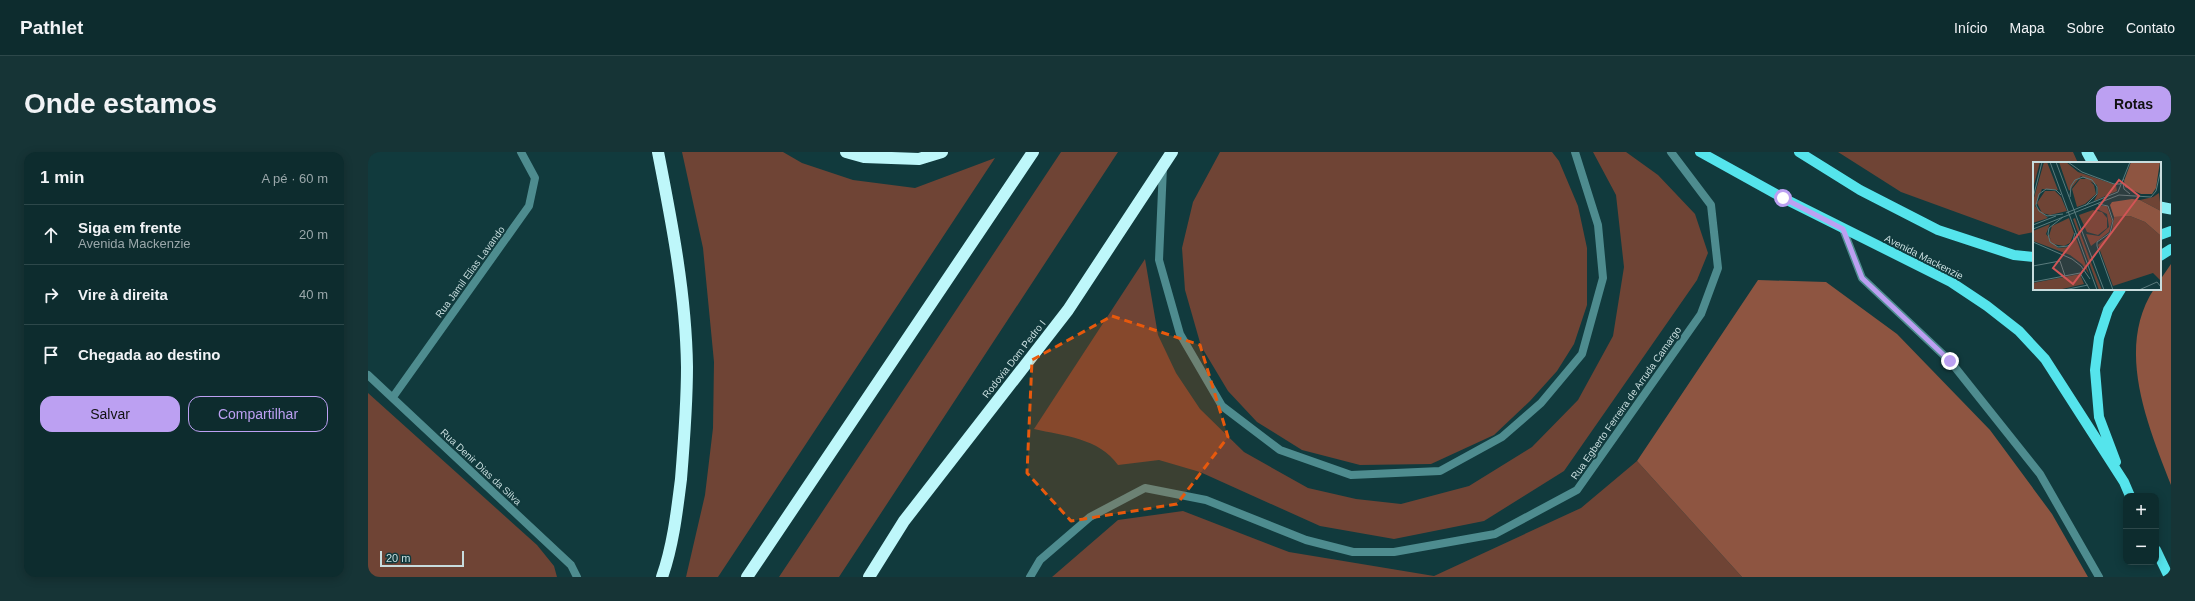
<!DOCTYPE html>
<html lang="pt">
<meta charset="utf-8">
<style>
body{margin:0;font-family:Helvetica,sans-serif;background:#163436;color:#f1f3f6}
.controls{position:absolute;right:12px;bottom:12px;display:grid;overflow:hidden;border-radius:8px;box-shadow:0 2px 10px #0003}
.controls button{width:36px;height:36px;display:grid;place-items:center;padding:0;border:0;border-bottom:1px solid #2d484a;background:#0d2c2e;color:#f1f3f6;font:20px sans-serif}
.scale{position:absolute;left:12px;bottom:10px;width:84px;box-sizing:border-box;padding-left:4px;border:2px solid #c8ddde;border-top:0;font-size:11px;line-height:14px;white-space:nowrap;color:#c8ddde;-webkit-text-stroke:3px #113a3d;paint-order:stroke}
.stop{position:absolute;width:12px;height:12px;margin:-9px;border:3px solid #bca0f2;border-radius:50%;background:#fff}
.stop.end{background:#bca0f2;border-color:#fff;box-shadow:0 1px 4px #0008}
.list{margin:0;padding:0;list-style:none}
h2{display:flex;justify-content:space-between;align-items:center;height:52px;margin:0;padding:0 16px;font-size:17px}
h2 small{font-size:13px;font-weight:400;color:#9aa7aa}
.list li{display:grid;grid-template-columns:26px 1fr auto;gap:12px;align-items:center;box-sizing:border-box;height:60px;padding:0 16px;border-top:1px solid #2d484a}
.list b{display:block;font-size:15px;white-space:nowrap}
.list p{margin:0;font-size:13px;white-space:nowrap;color:#9aa7aa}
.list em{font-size:13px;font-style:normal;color:#9aa7aa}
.actions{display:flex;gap:8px;padding:12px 16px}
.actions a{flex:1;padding:9px 0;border:1px solid #bca0f2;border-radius:12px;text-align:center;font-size:14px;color:#bca0f2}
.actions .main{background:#bca0f2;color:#111}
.icon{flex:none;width:22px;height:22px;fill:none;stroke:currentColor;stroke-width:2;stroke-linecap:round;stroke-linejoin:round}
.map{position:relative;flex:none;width:1803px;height:425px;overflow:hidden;border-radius:12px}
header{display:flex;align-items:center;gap:24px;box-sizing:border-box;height:56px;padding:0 20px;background:#0d2c2e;border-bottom:1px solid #2d484a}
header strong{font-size:19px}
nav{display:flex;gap:22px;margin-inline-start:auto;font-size:14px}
.intro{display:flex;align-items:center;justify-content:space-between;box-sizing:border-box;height:96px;padding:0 24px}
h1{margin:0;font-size:28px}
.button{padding:10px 18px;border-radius:12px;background:#bca0f2;color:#111;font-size:14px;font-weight:700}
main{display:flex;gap:24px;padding:0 24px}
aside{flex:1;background:#0d2c2e;border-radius:12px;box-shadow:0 2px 10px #0003}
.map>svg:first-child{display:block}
.green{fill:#6f4435}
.forest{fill:#8e5541}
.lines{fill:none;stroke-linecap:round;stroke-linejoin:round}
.service{stroke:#4e8c8f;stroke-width:8}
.minor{stroke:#4e8c8f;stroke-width:8}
.primary{stroke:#55e4ec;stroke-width:10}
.trunk{stroke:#8aeef3;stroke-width:11}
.motorway{stroke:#bef7fa;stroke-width:12}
.route{stroke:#bca0f2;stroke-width:5}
.marked{fill:#e8590c;fill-opacity:0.2;stroke:#e8590c;stroke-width:3;stroke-dasharray:8 5;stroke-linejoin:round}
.labels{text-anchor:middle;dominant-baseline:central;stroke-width:4;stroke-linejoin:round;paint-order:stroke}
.street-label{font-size:10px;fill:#c8ddde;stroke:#113a3d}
.inset-road{fill:none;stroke:#5a7b7d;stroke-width:1}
.view{fill:#d25556;fill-opacity:0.15;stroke:#d25556;stroke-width:2}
.inset-edge{fill:none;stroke:#c8ddde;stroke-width:2}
</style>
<header>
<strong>Pathlet</strong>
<nav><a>Início</a><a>Mapa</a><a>Sobre</a><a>Contato</a></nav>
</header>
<div class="intro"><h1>Onde estamos</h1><a class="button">Rotas</a></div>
<main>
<aside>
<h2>1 min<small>A pé · 60 m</small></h2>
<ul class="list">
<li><svg class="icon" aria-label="ahead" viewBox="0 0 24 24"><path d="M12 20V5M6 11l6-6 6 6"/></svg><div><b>Siga em frente</b><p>Avenida Mackenzie</p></div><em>20 m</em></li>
<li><svg class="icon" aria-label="right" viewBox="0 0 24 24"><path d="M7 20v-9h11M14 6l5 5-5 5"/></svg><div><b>Vire à direita</b></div><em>40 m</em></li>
<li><svg class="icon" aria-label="arrive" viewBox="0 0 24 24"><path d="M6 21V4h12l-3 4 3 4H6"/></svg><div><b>Chegada ao destino</b></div></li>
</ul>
<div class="actions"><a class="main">Salvar</a><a>Compartilhar</a></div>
</aside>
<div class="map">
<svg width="1803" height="425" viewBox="0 0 1803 425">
<rect width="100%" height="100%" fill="#113a3d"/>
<path class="green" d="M314,0H415L434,11L485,28L547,36L627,6L350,425H318L337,343L345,276L346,210L335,96Z
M693,0H750L471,425H411Z
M852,0H1184L1191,9L1210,54L1219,96V153L1206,192L1189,219L1162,249L1126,283L1063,312L992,313L934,298L889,270L860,239L833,194L817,138L814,96L825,50Z
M1225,0H1258L1290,23L1327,62L1340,101L1329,128L1196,319L1116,369L1026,387L952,374L832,320L791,308L750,313C731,286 696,284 666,277L777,107L790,183L808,221L832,257L876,300L940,336L988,347L1033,352L1101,334L1164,295L1210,248L1245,184L1256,115L1248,43Z
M1470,0H1705L1710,11H1666V80L1651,83L1533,40Z
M0,241L169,393L186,414L189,425H0Z
M1269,309L1374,425H684L750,368L815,359L921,400L1066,424L1213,356Z"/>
<path class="forest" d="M1803,112V333C1780,273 1747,197 1786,137H1792V128Z
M1390,128L1458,130L1529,182L1622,278L1684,362L1720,425H1374L1269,309Z"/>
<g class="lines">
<path class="service" d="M795,15L791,108L812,182L854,254L912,298L983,323L1072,319L1134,285L1173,251L1214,202L1235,126L1230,73L1207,0
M1475,77L1494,126L1582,209L1672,322L1731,425"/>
<path class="minor" d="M0,223L203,413L209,425
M25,245L161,54L167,26L153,0
M662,425L672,408L722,365L777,336L838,348L938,388L985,400H1026L1127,382L1209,338L1333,162L1350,116L1343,53L1303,0"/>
<path class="primary" d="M1332,0L1415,46L1583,130L1619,154L1651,179L1677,207L1756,330L1762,344
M1431,0L1492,38L1570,78L1646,103L1666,105
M1792,83L1803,79
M1792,104L1803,97
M1748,310L1731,265L1727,218L1731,186L1740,158L1753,137
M1788,398L1801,425"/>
<path class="trunk" d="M1719,0L1725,11
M1792,55L1803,57"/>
<path class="motorway" d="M290,0C304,71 318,143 319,215C319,253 316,290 313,327C309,359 305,394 294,425
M478,0L496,5L551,7L574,0
M379,425L665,0
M501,425L536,369L700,158L804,0"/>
</g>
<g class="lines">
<path class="route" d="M1415,46L1475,77L1494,126L1582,209"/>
</g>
<path class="marked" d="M744,164L832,193L860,285L809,352L703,369L659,321L664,208Z"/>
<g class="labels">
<g class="street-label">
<text transform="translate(1556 105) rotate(27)">Avenida Mackenzie</text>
<text transform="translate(102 120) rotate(-54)">Rua Jamil Elias Lavando</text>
<text transform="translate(646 207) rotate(-52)">Rodovia Dom Pedro I</text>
<text transform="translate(1258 251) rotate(-55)">Rua Egberto Ferreira de Arruda Camargo</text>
<text transform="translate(113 315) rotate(43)">Rua Denir Dias da Silva</text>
</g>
</g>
<g transform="translate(1665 10)">
<rect width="128" height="128" fill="#113a3d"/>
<path d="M0,0H7L0,27ZM11,0H14L25,28L9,27L2,44L15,56L0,61V39ZM26,0H33L45,10L83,23L84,29L61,39L65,31L64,23L48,14L36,29ZM47,17H55L61,23L63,32L52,42L44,45L39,27ZM12,29H22L28,35L34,49L17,53L9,51L4,41ZM126,31L128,49L107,38L120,35ZM68,44H74L79,59L76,70L58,84L53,72L66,74L76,65L74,52L62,46ZM60,48L69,50L74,56V66L65,73L54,70L46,53ZM97,54L112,60L128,74V119L120,111L80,124L65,83L79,70L81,55ZM36,56L41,71L37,81L31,84L20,82L16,74L19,64ZM42,56L58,100L69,128H66L40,57ZM17,62L13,72L25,86L36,85L43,76L56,112L49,102L37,93L0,79V69ZM47,112L51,122L25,128H0V121Z" fill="#6f4435"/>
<path d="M98,0H127L123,26L119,32H108L92,25L91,19ZM99,37L107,38L128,49V74L112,60L97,54L81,55L77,43L79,40Z" fill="#8e5541"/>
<path class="inset-road" d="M17,0L64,128M23,0L71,128M35,0L49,10L81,22H87L91,17M90,21L91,27L97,32M28,33L23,28L13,27L6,32L3,43L6,49L14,54L30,52M37,35L38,24L42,18L50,15L59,18L64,25V32L52,44M0,36L9,0M65,42L75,44L80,59L77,71L64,80V84L80,128M33,51L85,30L97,0M30,55L16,66L15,72L17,80L25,85L35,84L40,79L42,71M0,63L23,54M0,67L86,33L118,35L123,29L128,7M0,80L39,97L48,104L57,117M0,104L27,99L32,114M0,120L47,111L57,128M31,128L55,123M106,128L124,120L128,125"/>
<path class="view" d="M86,18L106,34L40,122L20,106Z"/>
<rect width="128" height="128" class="inset-edge"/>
</g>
</svg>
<div class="controls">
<button>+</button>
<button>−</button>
</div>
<div class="scale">20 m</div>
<div class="stop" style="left:1415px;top:46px"></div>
<div class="stop end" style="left:1582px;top:209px"></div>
</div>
</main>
